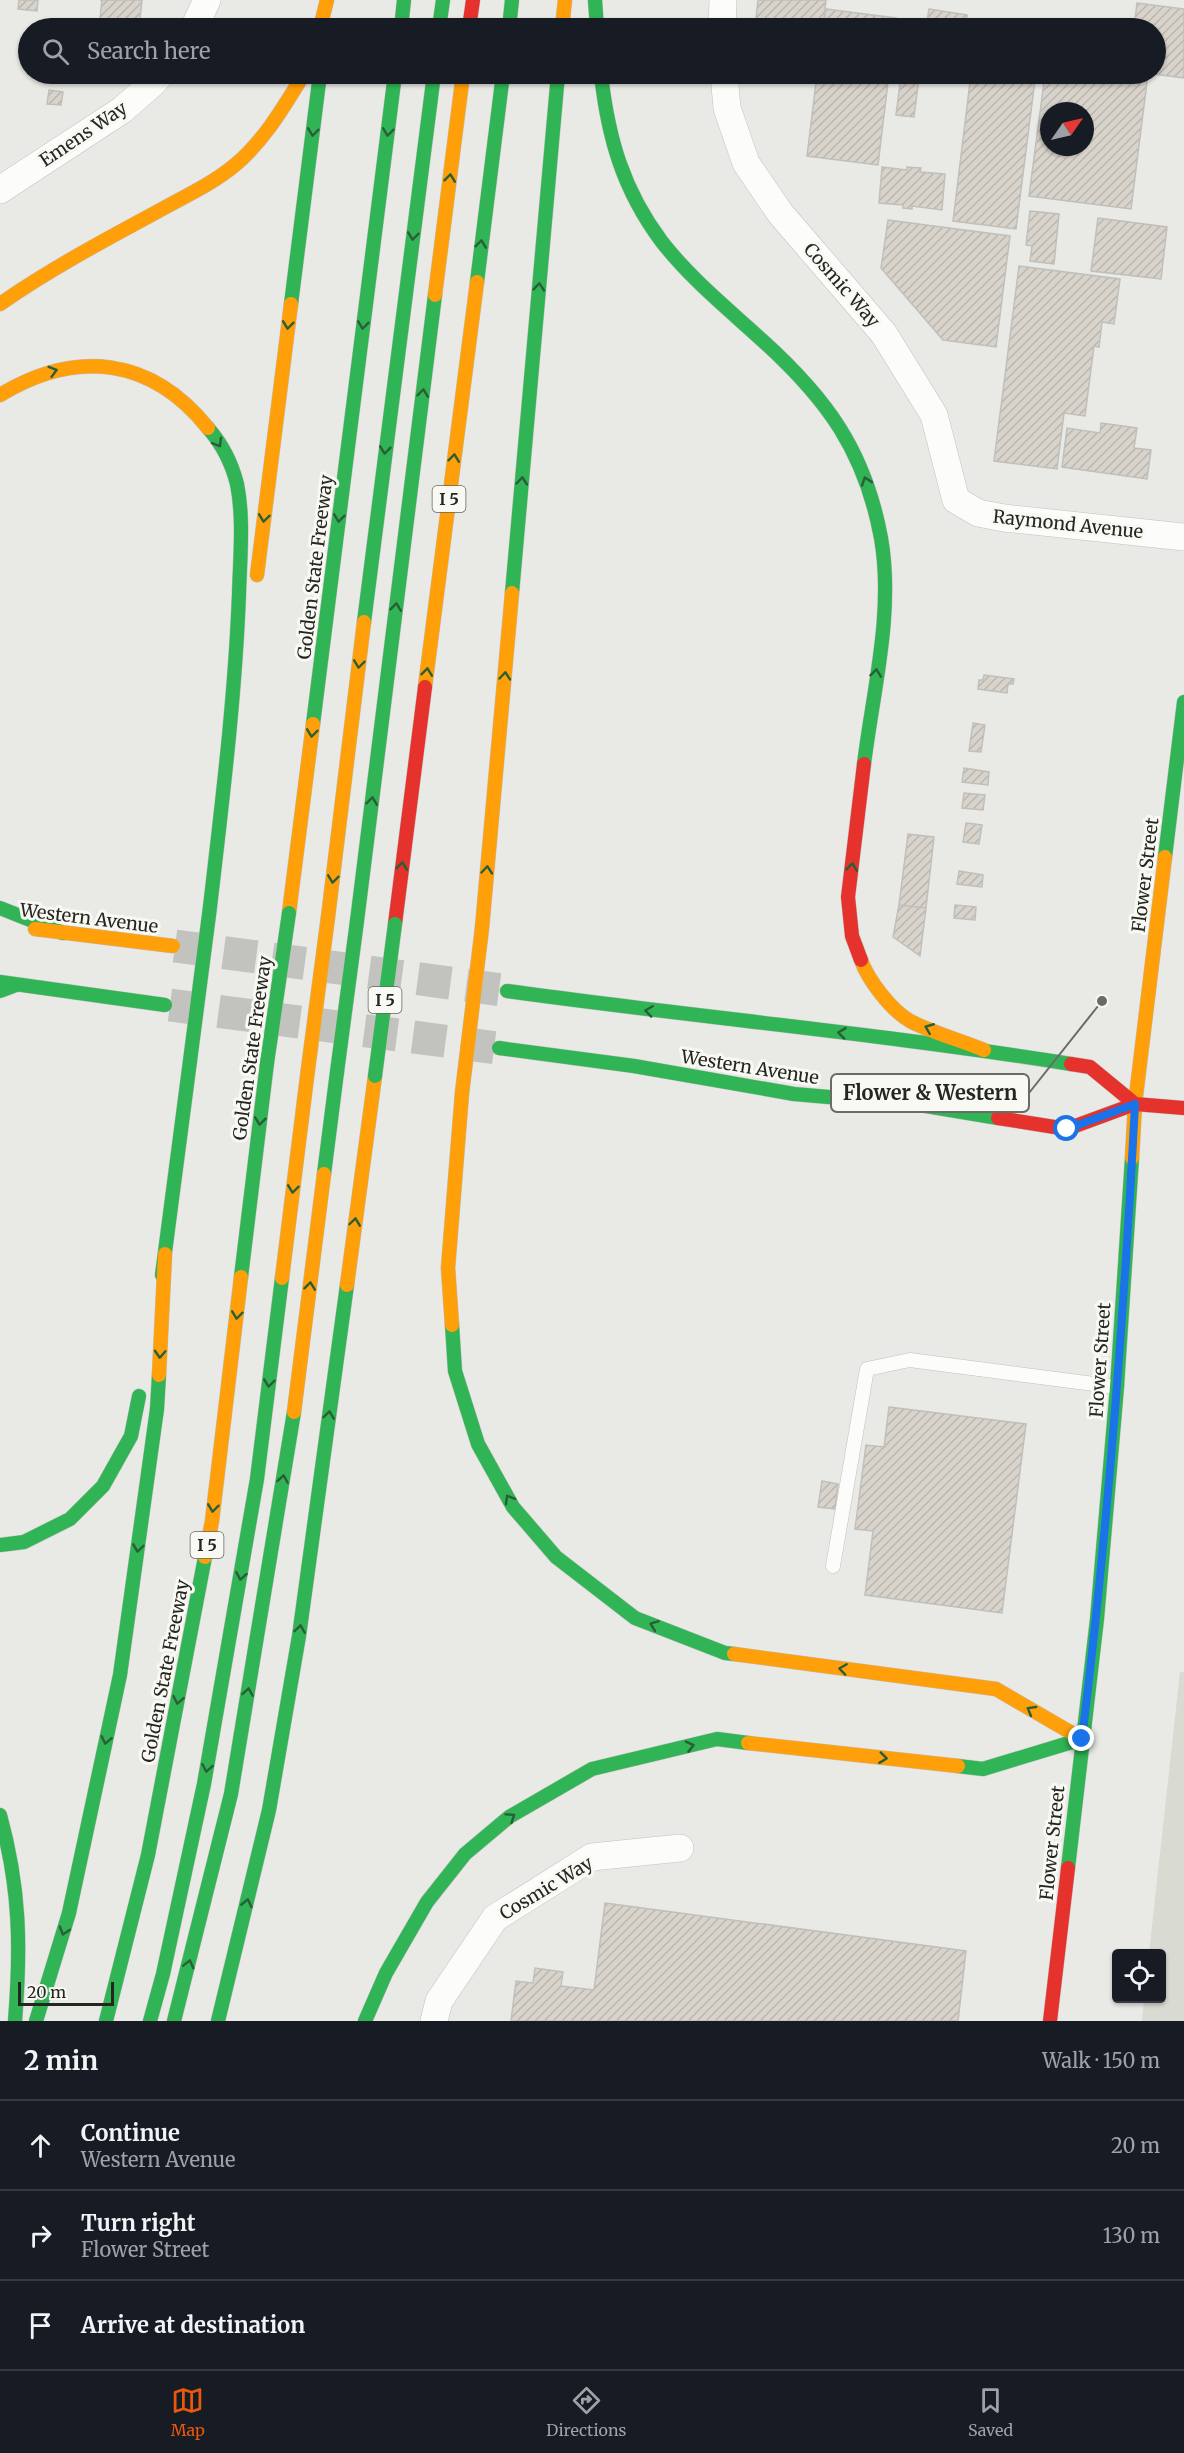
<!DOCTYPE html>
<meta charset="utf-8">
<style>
body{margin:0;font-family:Merriweather,serif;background:#242831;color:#f1f3f6}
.controls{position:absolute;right:18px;bottom:18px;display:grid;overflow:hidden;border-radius:6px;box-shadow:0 2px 4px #0004}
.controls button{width:54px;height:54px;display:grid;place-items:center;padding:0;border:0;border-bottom:2px solid #363941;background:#171b24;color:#f1f3f6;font:30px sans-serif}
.compass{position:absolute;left:1040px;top:102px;width:54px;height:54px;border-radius:50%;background:#171b24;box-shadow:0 2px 4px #0004;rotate:56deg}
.scale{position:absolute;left:18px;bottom:15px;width:96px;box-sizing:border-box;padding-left:6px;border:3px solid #252522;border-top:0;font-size:16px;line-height:21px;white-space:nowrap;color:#252522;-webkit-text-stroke:4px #f8f9f2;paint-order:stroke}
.stop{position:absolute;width:18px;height:18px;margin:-14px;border:4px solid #1a73e8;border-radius:50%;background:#fff}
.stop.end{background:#1a73e8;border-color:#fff;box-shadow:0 2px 6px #0008}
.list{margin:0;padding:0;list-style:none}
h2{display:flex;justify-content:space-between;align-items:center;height:78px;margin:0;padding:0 24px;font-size:26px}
h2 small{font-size:20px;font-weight:400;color:#9ea1a6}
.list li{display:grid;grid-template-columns:39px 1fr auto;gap:18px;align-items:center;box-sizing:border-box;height:90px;padding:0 24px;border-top:2px solid #363941}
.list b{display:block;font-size:22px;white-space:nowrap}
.list p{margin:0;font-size:20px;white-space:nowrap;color:#9ea1a6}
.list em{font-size:20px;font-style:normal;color:#9ea1a6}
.icon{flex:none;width:33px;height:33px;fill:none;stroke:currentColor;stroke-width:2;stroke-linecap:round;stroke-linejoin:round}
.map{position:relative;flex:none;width:1184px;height:2021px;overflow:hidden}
.search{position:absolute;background:#171b24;box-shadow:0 2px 4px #0004;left:18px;right:18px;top:18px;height:66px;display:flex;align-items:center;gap:15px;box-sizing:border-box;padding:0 21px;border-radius:33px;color:#9ea1a6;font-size:22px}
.sheet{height:348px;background:#171b24}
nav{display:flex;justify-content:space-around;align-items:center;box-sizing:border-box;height:84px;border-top:2px solid #363941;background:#171b24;font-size:16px;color:#9ea1a6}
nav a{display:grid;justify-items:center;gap:3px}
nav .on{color:#ea580c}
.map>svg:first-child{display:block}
.built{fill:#d9dbd2}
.building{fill:url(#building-hatch);stroke:#bfbfbc;stroke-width:1.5;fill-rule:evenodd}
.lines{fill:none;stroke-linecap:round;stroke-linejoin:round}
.secondary-tunnel{stroke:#c2c3bf;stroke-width:33;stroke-dasharray:33 16;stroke-linecap:butt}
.lane-casing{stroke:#c0c1be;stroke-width:15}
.street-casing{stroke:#c0c1be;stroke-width:28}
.fast-casing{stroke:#c0c1be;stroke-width:15}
.slow-casing{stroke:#c0c1be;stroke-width:15}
.jam-casing{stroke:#c0c1be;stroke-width:15}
.lane{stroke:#fcfcfb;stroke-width:14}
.street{stroke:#fcfcfb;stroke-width:27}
.fast{stroke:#30b455;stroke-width:14}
.slow{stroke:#ff9f0a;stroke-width:14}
.jam{stroke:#e5322d;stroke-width:14}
.fast-bridge-casing{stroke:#c0c1be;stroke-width:15;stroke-linecap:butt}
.slow-bridge-casing{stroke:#c0c1be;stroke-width:15;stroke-linecap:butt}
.fast-bridge{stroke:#30b455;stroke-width:14}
.slow-bridge{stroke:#ff9f0a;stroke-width:14}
.oneway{stroke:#295e36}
.route{stroke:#1a73e8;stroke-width:8}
.labels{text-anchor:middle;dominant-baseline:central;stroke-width:6;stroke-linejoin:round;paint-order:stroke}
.shield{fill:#f8f9f2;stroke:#646560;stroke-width:1.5}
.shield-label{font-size:16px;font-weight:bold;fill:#252522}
.street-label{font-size:18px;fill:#252522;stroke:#f8f9f2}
.leader{fill:none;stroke:#6a6a67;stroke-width:2}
.callout-dot{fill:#6a6a67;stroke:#f8f9f2;stroke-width:2}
.callout{fill:#f8f9f2;stroke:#6a6a67;stroke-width:2}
.callout-label{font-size:20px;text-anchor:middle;font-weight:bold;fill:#252522}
</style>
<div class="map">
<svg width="1184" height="2021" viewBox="0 0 1184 2021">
<defs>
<pattern id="building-hatch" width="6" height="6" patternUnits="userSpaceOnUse" patternTransform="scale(1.5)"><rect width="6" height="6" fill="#d9d4cb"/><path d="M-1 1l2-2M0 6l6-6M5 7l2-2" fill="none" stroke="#bab6ae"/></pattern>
</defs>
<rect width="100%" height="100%" fill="#e9eae6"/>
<path class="built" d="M1180,1672H1184V2021H1142L1144,1999L1162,1998V1954L1149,1953Z"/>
<path class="building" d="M19,0H38L37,11L18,9Z
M100,0H142L139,28H99L102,0Z
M758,0H826L823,28H755Z
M1137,3L1184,9V78L1153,74H1156V28H1134Z
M826,9L896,18L895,28H823Z
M929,9L967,15L966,28H926Z
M817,74H889L878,165L807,156Z
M971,74L1035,80L1016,229L953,221Z
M1045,74H1148L1131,209L1029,196ZM1049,111H1085V147H1049Z
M901,76L919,78L914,117L896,115Z
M49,90L63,92L61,105L47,104Z
M882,167L907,170V167L921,168L920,172L945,174L942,210L912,206V209L903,208V205L879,203Z
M1030,211L1059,214L1054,264L1030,261L1032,246L1026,245Z
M1098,218L1167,227L1161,279L1091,271Z
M888,220L1010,236L996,347L943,340L881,268Z
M1019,266L1120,279L1114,324L1102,322L1099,347L1094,346L1085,416L1064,413L1057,469L994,461Z
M1101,423L1137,428L1134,448L1151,450L1147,479L1062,467L1067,428L1100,433Z
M984,675L1014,679L1013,684H1008L1007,693L978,689L979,680H983Z
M973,723L985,725L981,752L969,751Z
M964,768L989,772L988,785L962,782Z
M964,793L985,795L983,810L962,808Z
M966,823L982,825L979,844L963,842Z
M908,834L934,837L926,908L899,905Z
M959,871L983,875L982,887L957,884Z
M899,905L926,908L920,956L893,937Z
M955,905L976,907L975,920L954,918Z
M889,1407L1026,1424L1002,1613L865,1595L873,1531L855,1529L866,1445L884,1447Z
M822,1481L838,1484L835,1509L818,1507Z
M605,1903L966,1951L958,2021H511L516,1981L533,1983L535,1968L563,1972L561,1986L594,1990Z"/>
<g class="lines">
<path class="secondary-tunnel" d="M175,946L502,990
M170,1005L497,1048"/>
<defs>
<path id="lane" d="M833,1566L867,1369L910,1360L1117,1387"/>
<path id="street" d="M194,28L207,0
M722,28L723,0
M724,74L727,108L746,163L780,213L884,334L934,415L956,500L978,513L1004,518L1184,537
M0,190L122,110L152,84L161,74
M434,2021L439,2001L495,1918L592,1857L680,1848"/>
<path id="fast" d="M595,0L597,28
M401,28L404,0
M439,28L443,0
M509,28L512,0
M601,74C608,138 623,190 662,242C691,279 728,309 763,341C827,399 865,451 881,538C894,612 873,691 864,764
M477,282L503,74
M291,304L320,74
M208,428C222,444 232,464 237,484C244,519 240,558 239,594C235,699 222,803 210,907
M512,593L558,74
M364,622L434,74
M313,724L395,74
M1165,857L1184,702
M0,908L63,933
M357,921L435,295
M0,982L165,1005
M0,991L16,985
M507,991C695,1017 884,1034 1071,1064
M499,1048L634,1066L794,1094L920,1105L998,1118
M324,1174L337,1072
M162,1275L190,1061
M241,1277L267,1063
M452,1325L455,1371L478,1444L513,1507L556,1557L635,1618L725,1653L734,1654
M0,1545L24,1542L70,1519L103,1486L131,1436L139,1396
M958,1766L983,1769L1082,1739
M0,1815C20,1888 21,1946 15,2021
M1068,1868L1097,1619L1117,1387L1132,1158
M36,2021L69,1913L120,1675L157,1409L159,1375
M106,2021L148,1855L205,1557
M150,2021L163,1974L204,1784L257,1479L282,1278
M174,2021L231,1794L294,1412
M218,2021L269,1810L299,1636L347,1285
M365,2021L386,1973L427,1902L465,1854L509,1817L592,1769L717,1739L748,1743"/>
<path id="slow" d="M320,28L327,0
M562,28L565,0
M435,295L463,74
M0,304C49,270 101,242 153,214C181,198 211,185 235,165C265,140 284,106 304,74
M0,395C76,349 151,357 208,428
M257,575L291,304
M425,687L477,282
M289,913L313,724
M328,917L364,622
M482,928L512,593
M35,929L173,946
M861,960C868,980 891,1010 910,1021C933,1033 960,1040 984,1050
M1132,1158L1135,1104L1165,857
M282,1278L308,1069
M347,1285L375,1076
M452,1325L448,1268L462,1093
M159,1375L165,1254
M294,1412L324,1174
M205,1557L212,1521L241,1277
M734,1654L996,1689L1082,1739
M748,1743L958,1766"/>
<path id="jam" d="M469,28L473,0
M395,924L425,687
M861,960L852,936L848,897L864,764
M1071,1064L1090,1067L1135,1104
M998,1118L1067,1129L1135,1104L1184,1108
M1050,2021L1068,1868"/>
</defs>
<use href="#lane" class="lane-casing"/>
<use href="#street" class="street-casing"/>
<use href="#fast" class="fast-casing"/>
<use href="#slow" class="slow-casing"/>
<use href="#jam" class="jam-casing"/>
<use href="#lane" class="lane"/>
<use href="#street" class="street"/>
<use href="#fast" class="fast"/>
<use href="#slow" class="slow"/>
<use href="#jam" class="jam"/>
<defs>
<path id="fast-bridge" d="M190,1061L210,907
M267,1063L289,913
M337,1072L357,921
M375,1076L395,924"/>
<path id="slow-bridge" d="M308,1069L328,917
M462,1093L482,928"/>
</defs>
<use href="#fast-bridge" class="fast-bridge-casing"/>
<use href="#slow-bridge" class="slow-bridge-casing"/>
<use href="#fast-bridge" class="fast-bridge"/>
<use href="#slow-bridge" class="slow-bridge"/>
</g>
<defs><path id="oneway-chevron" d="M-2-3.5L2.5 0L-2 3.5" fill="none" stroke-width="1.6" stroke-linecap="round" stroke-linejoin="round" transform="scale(1.5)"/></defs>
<g class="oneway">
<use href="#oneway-chevron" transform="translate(313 132) rotate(97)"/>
<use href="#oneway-chevron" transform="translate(388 132) rotate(97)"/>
<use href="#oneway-chevron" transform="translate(450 178) rotate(-83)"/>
<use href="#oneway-chevron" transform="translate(413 236) rotate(97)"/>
<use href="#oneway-chevron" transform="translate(481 244) rotate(-83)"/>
<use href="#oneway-chevron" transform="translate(539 287) rotate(-85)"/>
<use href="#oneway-chevron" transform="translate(288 325) rotate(97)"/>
<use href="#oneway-chevron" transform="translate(363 325) rotate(97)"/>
<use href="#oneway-chevron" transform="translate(53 371) rotate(-16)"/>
<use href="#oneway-chevron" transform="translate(423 393) rotate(-83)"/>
<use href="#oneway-chevron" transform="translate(218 443) rotate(59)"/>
<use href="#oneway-chevron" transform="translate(385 450) rotate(97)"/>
<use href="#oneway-chevron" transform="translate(454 458) rotate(-83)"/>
<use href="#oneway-chevron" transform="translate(522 481) rotate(-85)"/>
<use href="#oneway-chevron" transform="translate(866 481) rotate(-109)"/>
<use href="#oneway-chevron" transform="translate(264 518) rotate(97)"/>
<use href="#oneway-chevron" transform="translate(339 518) rotate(97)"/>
<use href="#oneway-chevron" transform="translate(396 607) rotate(-83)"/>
<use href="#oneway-chevron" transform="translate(359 664) rotate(97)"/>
<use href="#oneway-chevron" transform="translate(427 672) rotate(-83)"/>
<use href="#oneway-chevron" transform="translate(876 673) rotate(-83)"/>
<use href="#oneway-chevron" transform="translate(505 676) rotate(-85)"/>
<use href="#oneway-chevron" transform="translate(312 733) rotate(97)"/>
<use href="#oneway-chevron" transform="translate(372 801) rotate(-83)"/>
<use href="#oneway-chevron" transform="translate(402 866) rotate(-83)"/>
<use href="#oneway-chevron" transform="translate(852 867) rotate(-83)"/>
<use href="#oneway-chevron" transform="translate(487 870) rotate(-85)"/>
<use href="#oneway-chevron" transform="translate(333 879) rotate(97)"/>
<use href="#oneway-chevron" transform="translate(649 1011) rotate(-172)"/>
<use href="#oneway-chevron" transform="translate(929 1028) rotate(-158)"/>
<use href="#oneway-chevron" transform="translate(842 1033) rotate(-173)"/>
<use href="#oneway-chevron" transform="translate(260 1121) rotate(97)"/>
<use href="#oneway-chevron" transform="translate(293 1189) rotate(97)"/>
<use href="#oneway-chevron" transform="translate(355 1222) rotate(-82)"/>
<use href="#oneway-chevron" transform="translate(310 1286) rotate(-83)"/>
<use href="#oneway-chevron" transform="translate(237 1315) rotate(97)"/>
<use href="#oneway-chevron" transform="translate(160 1354) rotate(93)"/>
<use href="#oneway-chevron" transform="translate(269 1383) rotate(97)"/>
<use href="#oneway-chevron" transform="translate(329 1415) rotate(-82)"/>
<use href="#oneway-chevron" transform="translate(283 1479) rotate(-81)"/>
<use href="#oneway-chevron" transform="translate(509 1499) rotate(-120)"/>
<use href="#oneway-chevron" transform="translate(213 1508) rotate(97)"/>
<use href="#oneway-chevron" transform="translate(138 1548) rotate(98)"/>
<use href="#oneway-chevron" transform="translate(241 1576) rotate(100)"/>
<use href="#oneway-chevron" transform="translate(654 1625) rotate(-159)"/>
<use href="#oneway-chevron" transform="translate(300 1629) rotate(-82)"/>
<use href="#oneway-chevron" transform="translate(843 1669) rotate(-172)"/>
<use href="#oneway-chevron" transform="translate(248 1692) rotate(-81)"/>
<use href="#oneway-chevron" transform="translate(178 1700) rotate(101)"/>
<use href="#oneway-chevron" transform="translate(1031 1710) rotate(-150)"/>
<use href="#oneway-chevron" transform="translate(106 1740) rotate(102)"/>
<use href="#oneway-chevron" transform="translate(690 1746) rotate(-14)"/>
<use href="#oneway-chevron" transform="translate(883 1758) rotate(7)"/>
<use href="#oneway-chevron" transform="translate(207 1768) rotate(100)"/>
<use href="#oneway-chevron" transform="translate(511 1817) rotate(-34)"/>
<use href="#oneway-chevron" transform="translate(247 1903) rotate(-77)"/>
<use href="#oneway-chevron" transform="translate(64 1931) rotate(107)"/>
<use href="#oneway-chevron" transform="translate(189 1964) rotate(-76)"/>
</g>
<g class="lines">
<path class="route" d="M1067,1129L1135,1104C1124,1316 1108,1528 1082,1739"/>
</g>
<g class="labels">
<g class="shield">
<rect x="432.5" y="486" width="33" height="26" rx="4.5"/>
<rect x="368.5" y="987" width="33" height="26" rx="4.5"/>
<rect x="190.5" y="1532" width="33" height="26" rx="4.5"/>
</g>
<g class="shield-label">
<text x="449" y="499">I 5</text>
<text x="385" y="1000">I 5</text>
<text x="207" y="1545">I 5</text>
</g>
<g class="street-label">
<text transform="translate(83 134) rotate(-34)">Emens Way</text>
<text transform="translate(842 285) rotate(49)">Cosmic Way</text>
<text transform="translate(1068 524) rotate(6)">Raymond Avenue</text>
<text transform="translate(315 567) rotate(-83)">Golden State Freeway</text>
<text transform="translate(1145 875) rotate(-83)">Flower Street</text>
<text transform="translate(89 918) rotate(7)">Western Avenue</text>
<text transform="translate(252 1048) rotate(-82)">Golden State Freeway</text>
<text transform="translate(750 1067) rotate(9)">Western Avenue</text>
<text transform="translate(1100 1360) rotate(-86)">Flower Street</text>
<text transform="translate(165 1671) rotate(-79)">Golden State Freeway</text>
<text transform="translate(1052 1843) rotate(-84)">Flower Street</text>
<text transform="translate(546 1888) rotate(-31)">Cosmic Way</text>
</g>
</g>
<path class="leader" d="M1102 1001L1029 1093"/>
<circle class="callout-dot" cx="1102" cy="1001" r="6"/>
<rect class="callout" x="831" y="1074" width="198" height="38" rx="6"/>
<g class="callout-label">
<text x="930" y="1100">Flower &amp; Western</text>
</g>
</svg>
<div class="controls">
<button><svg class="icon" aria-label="locate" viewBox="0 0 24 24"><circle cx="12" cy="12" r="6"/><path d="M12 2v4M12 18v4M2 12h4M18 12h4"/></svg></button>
</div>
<svg class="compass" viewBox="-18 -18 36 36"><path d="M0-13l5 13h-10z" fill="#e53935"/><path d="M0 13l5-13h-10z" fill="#9ea1a6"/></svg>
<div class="scale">20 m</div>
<div class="stop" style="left:1067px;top:1129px"></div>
<div class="stop end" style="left:1082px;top:1739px"></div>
<div class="search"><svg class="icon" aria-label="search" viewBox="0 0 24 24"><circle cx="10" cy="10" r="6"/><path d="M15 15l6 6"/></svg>Search here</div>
</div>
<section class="sheet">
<h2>2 min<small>Walk · 150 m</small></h2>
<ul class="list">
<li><svg class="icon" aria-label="ahead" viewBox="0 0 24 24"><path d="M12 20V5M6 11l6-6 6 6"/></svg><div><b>Continue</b><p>Western Avenue</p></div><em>20 m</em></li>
<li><svg class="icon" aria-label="right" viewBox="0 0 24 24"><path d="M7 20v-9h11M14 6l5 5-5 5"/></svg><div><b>Turn right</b><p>Flower Street</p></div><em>130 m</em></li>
<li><svg class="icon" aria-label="arrive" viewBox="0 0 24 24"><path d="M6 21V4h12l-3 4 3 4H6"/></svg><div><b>Arrive at destination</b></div></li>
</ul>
</section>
<nav>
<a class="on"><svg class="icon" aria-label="map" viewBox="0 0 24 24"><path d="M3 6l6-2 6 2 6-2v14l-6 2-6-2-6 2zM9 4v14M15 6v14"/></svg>Map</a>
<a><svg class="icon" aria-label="directions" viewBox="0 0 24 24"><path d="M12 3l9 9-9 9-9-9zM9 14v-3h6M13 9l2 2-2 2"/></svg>Directions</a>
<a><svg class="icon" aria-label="saved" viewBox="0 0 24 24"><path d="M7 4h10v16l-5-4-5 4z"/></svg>Saved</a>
</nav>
